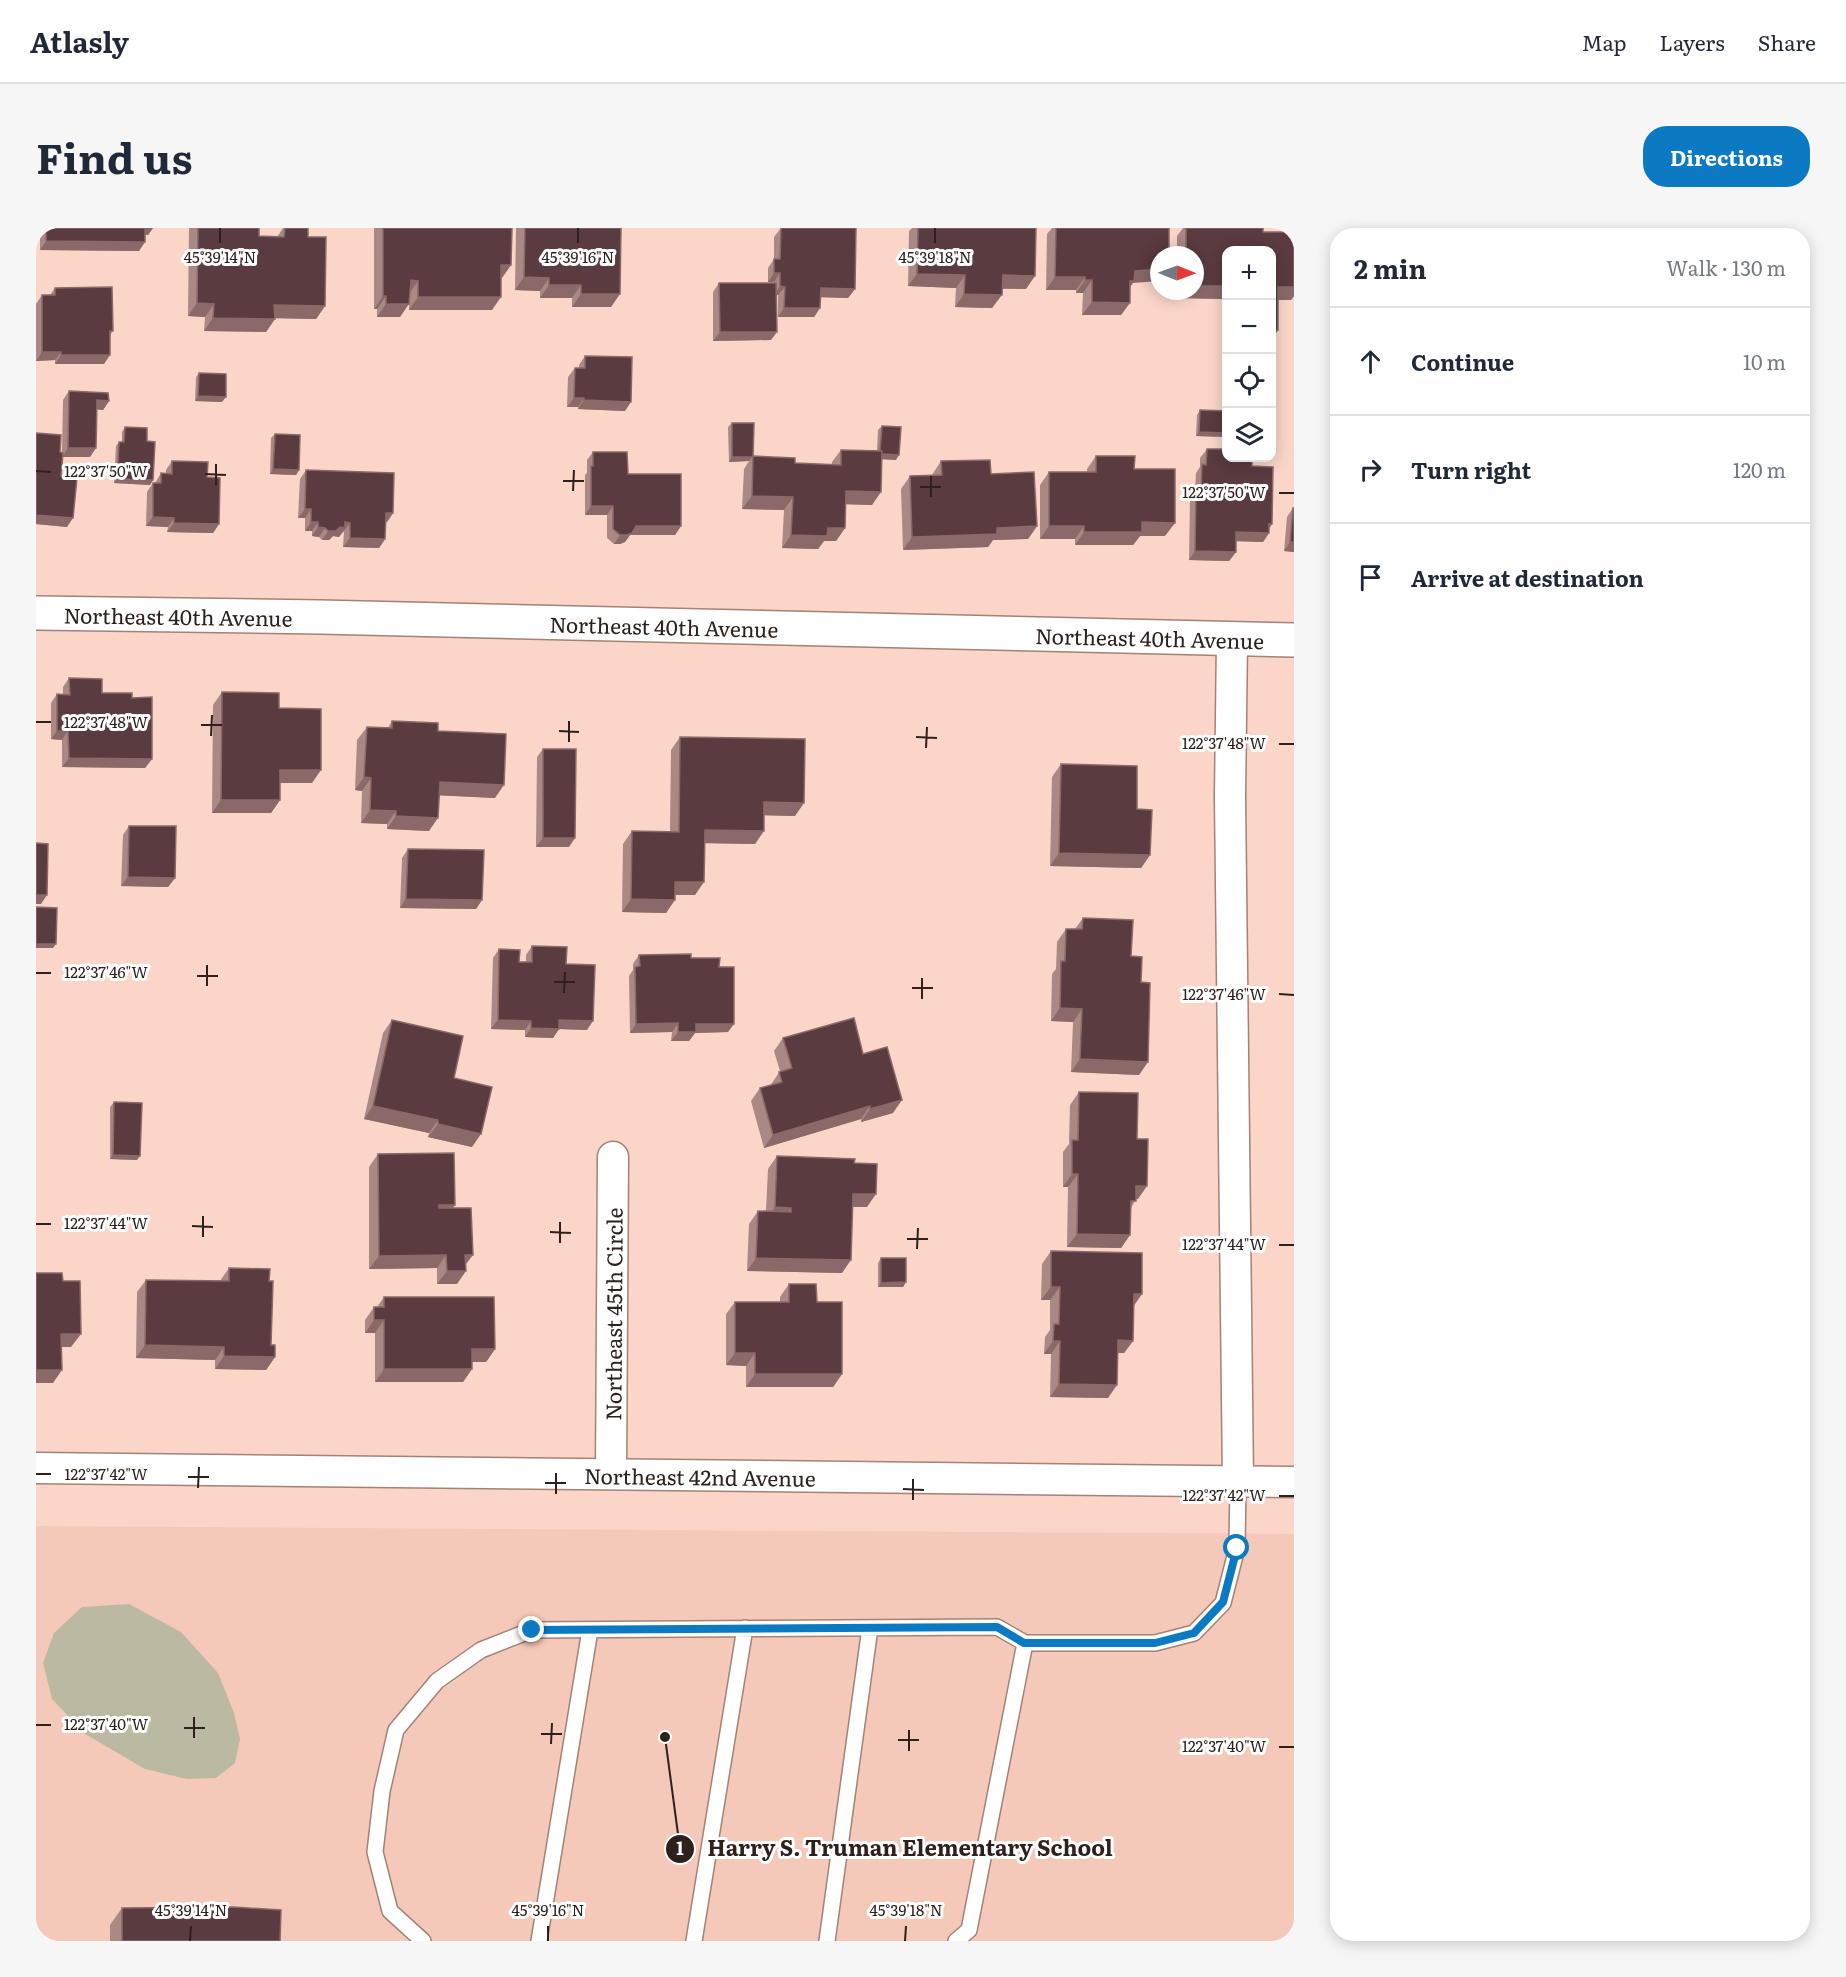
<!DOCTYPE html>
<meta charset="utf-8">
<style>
body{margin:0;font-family:Literata,serif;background:#f6f6f7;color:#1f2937}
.controls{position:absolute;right:18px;top:18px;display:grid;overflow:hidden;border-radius:12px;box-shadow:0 3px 15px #0003}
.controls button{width:54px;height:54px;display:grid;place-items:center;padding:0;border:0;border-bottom:2px solid #e0e1e3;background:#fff;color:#1f2937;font:30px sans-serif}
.compass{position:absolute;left:1114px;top:18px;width:54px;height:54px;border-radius:50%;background:#fff;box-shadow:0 3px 15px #0003;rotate:91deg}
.stop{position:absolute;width:18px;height:18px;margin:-14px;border:4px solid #0c79c3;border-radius:50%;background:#fff}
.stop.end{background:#0c79c3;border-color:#fff;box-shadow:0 2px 6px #0008}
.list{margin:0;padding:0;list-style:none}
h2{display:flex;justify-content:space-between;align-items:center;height:78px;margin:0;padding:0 24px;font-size:26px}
h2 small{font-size:20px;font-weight:400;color:#747a83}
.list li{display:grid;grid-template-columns:39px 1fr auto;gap:18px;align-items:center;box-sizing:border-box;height:108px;padding:0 24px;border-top:2px solid #e0e1e3}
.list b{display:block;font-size:22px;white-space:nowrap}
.list em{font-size:20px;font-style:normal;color:#747a83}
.icon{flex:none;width:33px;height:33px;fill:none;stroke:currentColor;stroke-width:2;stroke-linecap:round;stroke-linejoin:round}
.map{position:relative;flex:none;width:1258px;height:1713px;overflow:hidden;border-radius:24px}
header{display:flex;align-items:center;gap:36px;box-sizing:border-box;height:84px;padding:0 30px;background:#fff;border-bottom:2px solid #e0e1e3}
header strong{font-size:28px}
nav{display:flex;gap:33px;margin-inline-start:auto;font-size:21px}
.intro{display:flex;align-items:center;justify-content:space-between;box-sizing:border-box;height:144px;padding:0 36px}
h1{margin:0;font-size:42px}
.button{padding:15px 27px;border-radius:24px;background:#0c79c3;color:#fff;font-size:21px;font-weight:700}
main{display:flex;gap:36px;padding:0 36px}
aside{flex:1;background:#fff;border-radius:24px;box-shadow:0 3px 15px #0003}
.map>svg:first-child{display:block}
.built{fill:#f5c9b9}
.green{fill:#bbb9a1}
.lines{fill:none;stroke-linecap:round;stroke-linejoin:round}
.service-casing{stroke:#a48276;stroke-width:18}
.minor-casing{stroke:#a48276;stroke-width:33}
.tertiary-casing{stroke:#a48276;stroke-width:36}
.service{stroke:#fff;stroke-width:15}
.minor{stroke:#fff;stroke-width:30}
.tertiary{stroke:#fff;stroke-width:33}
.wall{fill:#aa8884}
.shaded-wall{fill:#8a6968}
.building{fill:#5a3b3f;stroke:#8a6968;stroke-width:1.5}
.route{stroke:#0c79c3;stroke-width:8}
.ticks{fill:none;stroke:#2e211c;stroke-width:2}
.labels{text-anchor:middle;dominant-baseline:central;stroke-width:6;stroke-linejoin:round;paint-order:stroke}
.street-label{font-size:21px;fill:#2e211c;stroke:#fff}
.ticks-label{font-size:15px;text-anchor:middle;fill:#2e211c;stroke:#fff;stroke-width:6;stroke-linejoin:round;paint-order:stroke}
.leader{fill:none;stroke:#2e211c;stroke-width:2}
.callout-dot{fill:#2e211c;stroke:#fff;stroke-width:2}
.mark-label{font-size:18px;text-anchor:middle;font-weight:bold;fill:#fff}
.callout-label{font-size:22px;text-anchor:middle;font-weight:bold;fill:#2e211c;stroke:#fff;stroke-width:6;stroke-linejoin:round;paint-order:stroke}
</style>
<header>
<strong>Atlasly</strong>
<nav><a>Map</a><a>Layers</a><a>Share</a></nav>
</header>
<div class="intro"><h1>Find us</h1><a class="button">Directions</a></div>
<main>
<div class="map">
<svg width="1258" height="1713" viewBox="0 0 1258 1713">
<rect width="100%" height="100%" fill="#fad5c8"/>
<path class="built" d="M0,1298L1258,1306V1713H0Z"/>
<path class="green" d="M93,1376L145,1404L182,1445L198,1485L204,1511L199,1535L180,1550L151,1551L109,1541L49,1506L16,1471L7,1435L18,1405L46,1379Z"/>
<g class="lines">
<defs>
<path id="service" d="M387,1713L354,1683L339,1624L346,1563L360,1502L401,1453L445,1422L496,1402L961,1399L989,1415H1119L1158,1405L1187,1375L1201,1320L1202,1253
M503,1713L554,1402
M658,1713L709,1400
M791,1713L834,1400
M920,1713L933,1702L989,1415"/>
<g id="minor">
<path d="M1196,411L1194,569L1202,1253"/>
<path id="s1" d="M0,1240L1258,1254"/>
<path id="s2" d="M575,1245L577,929"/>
</g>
<g id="tertiary">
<path id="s3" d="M0,385L284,389L1258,412"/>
</g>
</defs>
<use href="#service" class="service-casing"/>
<use href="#minor" class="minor-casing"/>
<use href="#tertiary" class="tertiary-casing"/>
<use href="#service" class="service"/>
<use href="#minor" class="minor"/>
<use href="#tertiary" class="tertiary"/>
</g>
<path class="wall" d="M4,0H117L112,7H109L103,23L4,22Z
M153,0H223V8L241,9L247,0H272V9L289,78L280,91L239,90L230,104L168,103L169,89L152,88Z
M338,0H476L475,37L465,50L456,82H373V74L364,89H341V81H338Z
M480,0H585L575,79H536V70H504V63L479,62Z
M745,0H820L819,61L812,70L784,69V80L778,89H742V67H740L735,112L677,113V64L683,55H738V54H732V40L738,31V9Z
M876,0H1000L990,61H966L956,80L919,79L920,60L872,58L873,3Z
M1016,0H1133L1094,59L1085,87H1046L1047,65H1040V62H1010L1011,6Z
M1147,0H1227V4H1258V68L1255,72H1242V102L1236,111V22H1191V115H1188V71L1141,70V63H1159V27H1141V8Z
M19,60L77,103L74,107L68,136H19V132L0,133V76L6,67H14Z
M549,128L589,183L542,181V179H531L532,149L539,140H543V137Z
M163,145L186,174L159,173L160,149Z
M33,163L73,173L67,182L61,181L54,229H27L25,248L31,299L0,296V205L24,224L26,225L27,172Z
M1164,182L1191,183V209L1160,208L1161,187Z
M696,195L717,228L759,235L796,237V234L805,222L841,223L842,202L846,198L860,232L846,231L836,277L809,276V300L800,313H788L782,321L746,320L748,282L706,281L708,241L713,233L693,234L692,199Z
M89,199L111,213L117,252L114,257L78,255L80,218L83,214H86V204Z
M239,206L263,242L260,247L234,246L235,210Z
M1171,221L1216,238L1236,296L1233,301V305L1227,314L1200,313V324L1193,333L1153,332L1154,271L1159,263L1160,245L1164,239V230Z
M557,224L592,246L645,298L639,307H594L589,314L584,316H578L571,310V287H549V247L551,245V232Z
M1060,228L1098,241L1129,308H1104L1097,317H1039V311H1004V257L1013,244H1051V241Z
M136,233L171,249L183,296L177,305L131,304L132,299L110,298L111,264L117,255H119L125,245H130V242Z
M905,233L955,246L1001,298L992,311L957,312L952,319L867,322L865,261L874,248L896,247Z
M270,242L357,285L351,294H349V311L343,320L307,319L308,304L306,303L303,309L297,308L293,312H286L283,309L276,308V303H269V290H262L264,251Z
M1257,280H1258V324L1248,323L1251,289Z
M33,450L66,465L96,470L116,531L109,540L26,539V512L15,511V475L21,466L27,467V459Z
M186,464L243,480L276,555H244V572L235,585H176L177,477Z
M356,493L402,503L459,570L404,567L393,603L351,601V596L325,595L326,563L319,562L321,512L331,499L352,500Z
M644,509L759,588L728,587L719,616L669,615L659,667H639L630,685L586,684L587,616L596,603L634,604L635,522Z
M507,521L533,619H500L501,529Z
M1025,536L1101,581L1114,627L1105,640L1014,638L1016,549Z
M93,598L139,650L132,659L85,658L87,607Z
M372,621L446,672L440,681L364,680L366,630Z
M1047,690L1095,728L1103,847L1035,844L1037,794L1015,793L1016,746L1020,741L1021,714L1030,701H1039Z
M496,718L530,736L551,802L523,801L517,810L489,809V802L455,801L457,730L463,721L483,734H490V727Z
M603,727L655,730L683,739L692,804L659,805L653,813H635L636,804L594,805L593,748L597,742V736Z
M356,792L418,850L436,919L392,909L393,905L328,891L347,805Z
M747,810L827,826L857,885L825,894V891L728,920L715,873L724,860L734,858L744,843L738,823Z
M1043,864L1101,911L1102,971H1100L1095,980L1094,1007L1085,1020L1031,1019L1032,959H1027V924L1033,916L1034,877Z
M78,874L101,932L74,931V879Z
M342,926L416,980L430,1037L421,1056H401V1040L333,1041V939Z
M741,928L818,935L831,979H816L806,1045L711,1043L713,996L722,983H730L732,941Z
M1015,1023L1098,1077L1097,1113L1088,1125H1082L1072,1170L1014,1169L1015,1126H1008L1009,1109L1014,1102V1072H1005L1006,1036Z
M845,1030L870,1054L867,1059H842V1035Z
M193,1040L233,1053L235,1117L239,1129L230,1142L179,1141V1132L100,1130L101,1064L110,1052L184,1053Z
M753,1056L781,1074L806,1146L797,1159H710V1138L690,1137V1086L699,1074H744V1069Z
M348,1069L459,1121L450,1134H436V1141L427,1154H339V1105H329V1092L338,1079H341Z
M86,1680L244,1713H74V1697Z"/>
<path class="shaded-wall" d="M108,0H117L112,7H103Z
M10,13L109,14L103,23L4,22Z
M465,37H475L466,50H456Z
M1123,41V53L1097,55L1089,66L1099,43Z
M738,45H744L738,54H732Z
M881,46L929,47L920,60L872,58Z
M967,47L999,48L990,61L957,60Z
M488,49L513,50L504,63L479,62Z
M1019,49H1049L1040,62H1010Z
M375,52L382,53L373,66Z
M1049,52H1056L1047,65H1040Z
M513,57H545L536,70H504Z
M744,58L749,59L742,67H738Z
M1159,58H1191V68L1188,71L1141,70L1146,63H1159Z
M1242,59H1258V68L1255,72H1236Z
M785,60L819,61L812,70L778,69Z
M545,66H584L575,79H536Z
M928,66L966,67L956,80L919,79Z
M347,68H350L341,81H338Z
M382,69H465L456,82H373Z
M1056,74L1094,75L1085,87H1046Z
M161,75L178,76L169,89L152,88Z
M350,76H373L364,89H341Z
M238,77L289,78L280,91L229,90Z
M748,80H784L778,89H742Z
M177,90L239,91L230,104L168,103Z
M1236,102H1242L1236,111Z
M684,104H741L735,112L677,113Z
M6,124H25L19,132L0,133Z
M25,127H74L68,136H19Z
M162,168L190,169L186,174L159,173Z
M538,170H548L542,179H531Z
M61,172L73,173L67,182L55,181Z
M548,172L595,174L589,183L542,181Z
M1163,204L1191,205V209L1160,208Z
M32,220H60L54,229H26Z
M844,226L863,227L860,232L841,231Z
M696,229H716L713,233L693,234Z
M237,241L263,242L260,247L234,246Z
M81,251L117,252L114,257L78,255Z
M810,263L845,264L836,277L801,276Z
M716,268L757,269L748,282L706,281Z
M555,278H577L571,287H549Z
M269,281H275L269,290H262Z
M350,285H357L351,294H343Z
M0,287L37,290L31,299L0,296Z
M117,289L138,290L132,299L110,298Z
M275,294H282L276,303H269Z
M309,294L314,295L303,309L297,308L293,312H286L292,303Z
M1106,294L1139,295L1129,308H1104L1097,317H1039L1048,304Z
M138,295L183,296L177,305L131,304Z
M1233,296H1236L1230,305H1233L1227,314L1194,313L1200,304Z
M600,298H645L639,307H594L589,314L584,316H578L584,307Z
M1001,298L992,311L957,312L952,319L867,322L876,309L961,300Z
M1013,298H1048L1039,311H1004Z
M282,299L289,300L283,309L276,308Z
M792,300H809L800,313H788L782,321L746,320L755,307Z
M314,310L349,311L343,320L307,319Z
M1254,314H1258V324L1248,323Z
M1159,323L1200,324L1193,333L1153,332Z
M21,503H32L26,512L15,511Z
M33,530L116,531L109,540L26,539Z
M244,542H285L276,555H235Z
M328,549L335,550L326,563L319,562Z
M404,554L468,557L459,570L395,567Z
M185,572H244L235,585H176Z
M728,574L768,575L759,588L719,587Z
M334,582L360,583L351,596L325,595Z
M360,588L402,590L393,603L351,601Z
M669,602L728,603L719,616L660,615Z
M507,610H539L533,619H500Z
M1023,625L1114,627L1105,640L1014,638Z
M92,649L139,650L132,659L85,658Z
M639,654H668L659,667H630Z
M0,667H11L5,676H0Z
M370,671L446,672L440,681L364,680Z
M595,671L639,672L630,685L586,684Z
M0,716H20L17,720H0Z
M1024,780L1046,781L1037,794L1015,793Z
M462,792L495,793L489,802L455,801Z
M523,792L557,793L551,802L523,801L517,810L489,809L495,800Z
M642,795L636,804L594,805L600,796Z
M660,796H698L692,804L659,805L653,813H635L642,804Z
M1044,831L1112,834L1103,847L1035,844Z
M866,872L857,885L825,894L834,881Z
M337,878L402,892L393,905L328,891Z
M834,878L825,891L728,920L737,907Z
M402,896L445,906L436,919L392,909Z
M77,927L104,928L101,932L74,931Z
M1036,946H1042L1032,959H1027Z
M1100,958H1111L1102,971H1091Z
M817,966H840L831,979H808Z
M403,977H419L410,990H394Z
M739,979L755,980L746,993L730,992Z
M1041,1006L1094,1007L1085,1020L1031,1019Z
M410,1027L401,1040L333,1041L343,1028Z
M429,1027H437L427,1040Z
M720,1030L815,1032L806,1045L711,1043Z
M411,1043H430L421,1056H401Z
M870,1054L867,1059H842L845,1055Z
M1015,1059H1024L1014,1072H1005Z
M1098,1066H1106L1097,1079Z
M338,1092H348L339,1105H329Z
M25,1106H45L35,1119H16Z
M1082,1112L1097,1113L1088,1125H1073Z
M1017,1113H1024L1015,1126H1008Z
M109,1117L188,1119L179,1132L100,1130Z
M436,1121H459L450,1134H426Z
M699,1125H719L710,1138L690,1137Z
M188,1128L239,1129L230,1142L179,1141Z
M348,1141H436L427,1154H339Z
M0,1142H26L17,1155H0Z
M719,1146H806L797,1159H710Z
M1023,1156L1081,1157L1072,1170L1014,1169Z"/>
<path class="building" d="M10,0H109V14L10,13Z
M162,0H223V8L248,9L249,0H272V9H290L289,78L238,77L239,91L177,90L178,76L161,75Z
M347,0H476L475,37H465V69H382V53L375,52L373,76H350V68H347Z
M489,0H585L584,66H545V57H513V50L488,49Z
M745,0H820L819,61L785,60L784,80H748L749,59L744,58V45H738V31H744Z
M882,0H1000L999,48L967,47L966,67L928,66L929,47L881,46Z
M1020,0H1133V27H1123V41L1099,43L1098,53H1094V75L1056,74V52H1049V49H1019Z
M1150,0H1227V4H1258V59H1242V102H1236V22H1191V58H1159V27H1150Z
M683,55H740L741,104H684Z
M76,59L77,103H74V127H25V124H6V67H19V60Z
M549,128L596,129L595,174L548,172V170H538L539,140H549Z
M163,145L190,146V169L162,168Z
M33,163L72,165L73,173L61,172L60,220H32Z
M1164,182L1191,183V205L1163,204Z
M696,195H718L717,229H696Z
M846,198L865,199L863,227L846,226V223H844Z
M89,199L111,200V213L119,214L117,252L81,251L83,214H88Z
M0,205L25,207L24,224L27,225L25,248L41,250L37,290L0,287Z
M239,206L264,207L263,242L237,241Z
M1171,221H1191V230H1216V238L1237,239L1236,296H1233V305L1200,304V324L1159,323L1160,262H1165L1166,236L1170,237Z
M805,222L846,223L845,264L810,263L809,300H792L791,308L755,307L757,269L716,268L717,228L759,230V235L805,237Z
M557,224H591L592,246H645V298H600L596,305L590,307H584L577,301V278H555V238H557Z
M1060,228H1099L1098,241H1139V295L1106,294V304H1048V298H1013V244H1060Z
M954,232L955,246L998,244L1001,298L961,300V306L876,309L874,248L906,247L905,233Z
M136,233L172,234L171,249L184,250L183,296L138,295V290L117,289V255H125V245L136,246Z
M270,242L358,245L357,285H350L349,311L314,310V295L309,294V300L304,299L300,303H292L289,300L282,299V294H275V281H269Z
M1257,280H1258V314H1254Z
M33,450L66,451V465H96V470L116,469V531L33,530L32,503H21V466L34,467Z
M186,464L243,465V480L285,481V542H244V572H185Z
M356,493L402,495V503L470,506L468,557L404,554L402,590L360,588V583L334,582L335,550L328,549L331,499L356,500Z
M644,509L769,511L768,575L728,574V603L669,602L668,654H639V672L595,671L596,603L643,604Z
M507,521H540L539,610H507Z
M1025,536L1101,538V581L1116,582L1114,627L1023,625Z
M93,598H140L139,650L92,649Z
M0,615L12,616L11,667H0Z
M372,621L448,622L446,672L370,671Z
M0,679L21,680L20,716H0Z
M1047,690L1097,692L1095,728L1106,729L1105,754L1114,755L1112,834L1044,831L1046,781L1024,780L1025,733H1029L1030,701H1046Z
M496,718L531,719L530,736L559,737L557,793L523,792V801L495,800V793L462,792L463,721L484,722L483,734H496Z
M655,726V730H684L683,739H698V796H660V804H642V795L600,796L599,739L604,738L603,727Z
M818,790L827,826L851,819L866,872L834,881V878L737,907L724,860L746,854L743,844L756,840L747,810Z
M356,792L427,808L418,850L456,859L445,906L402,896V892L337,878Z
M1043,864L1102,865L1101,911H1112L1111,958H1100V973H1095L1094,1007L1041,1006L1042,946H1036V912H1042Z
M78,874L106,875L104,928L77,927Z
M418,925L419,977H403V980H435L437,1027H429L430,1043H411L410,1027L343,1028L342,926Z
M741,928L819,931L818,935L841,936L840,966H817L815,1032L720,1030L722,983L755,984V980L739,979Z
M1015,1023L1106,1025V1066H1098L1097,1113L1082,1112L1081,1157L1023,1156L1024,1113H1017L1018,1096H1023L1024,1059H1015Z
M845,1030H870V1054L845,1055Z
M193,1040L234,1041L233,1053H237L235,1117H239V1129L188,1128V1119L109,1117L110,1052L193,1053Z
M0,1045H26L27,1053H44L45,1106H25L26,1142H0Z
M753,1056H780L781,1074H806V1146H719V1125H699V1074H753Z
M348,1069H458L459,1121H436V1141H348V1092H338V1079H348Z
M197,1679L245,1682L244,1713H86V1680Z"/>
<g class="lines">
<path class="route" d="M496,1402L961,1399L988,1415H1119L1158,1405L1187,1374L1201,1320"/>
</g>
<path class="ticks" d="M184,15V0M542,15V0M899,15V0M0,243L15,244M169,246L190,247M527,253H548M180,257V236M884,259H905M537,263L538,242M1243,265H1258M895,269V248M0,494H15M165,497H186M523,503L543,504M175,508L176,487M880,509L901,510M533,514V493M1243,516H1258M890,520L891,499M0,745H15M161,748H182M518,754H539M171,758V737M876,760H897M528,765L529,744M1243,766L1258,767M886,771V750M0,996H15M156,998L177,999M514,1004L535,1005M167,1009V988M871,1011H892M524,1015V994M1243,1017H1258M881,1021L882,1000M0,1246H15M152,1249H173M509,1255H530M162,1260L163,1239M867,1261L888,1262M520,1266V1245M1243,1268H1258M877,1272V1251M0,1497H15M148,1500H169M505,1506H526M158,1510V1489M862,1512H883M515,1516L516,1495M1243,1519H1258M873,1523V1502M154,1713L155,1698M512,1713V1698M869,1713L870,1698"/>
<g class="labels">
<g class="street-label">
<text stroke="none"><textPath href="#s3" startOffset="142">Northeast 40th Avenue</textPath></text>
<text stroke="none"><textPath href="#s3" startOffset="628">Northeast 40th Avenue</textPath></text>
<text stroke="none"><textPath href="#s3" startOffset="1114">Northeast 40th Avenue</textPath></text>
<text stroke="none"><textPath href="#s2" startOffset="159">Northeast 45th Circle</textPath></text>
<text stroke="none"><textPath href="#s1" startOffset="664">Northeast 42nd Avenue</textPath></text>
</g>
</g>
<g class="ticks-label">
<text x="184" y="35">45°39'14"N</text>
<text x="542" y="35">45°39'16"N</text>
<text x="899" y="35">45°39'18"N</text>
<text x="70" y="249">122°37'50"W</text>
<text x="1188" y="270">122°37'50"W</text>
<text x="70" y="500">122°37'48"W</text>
<text x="1188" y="521">122°37'48"W</text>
<text x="70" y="750">122°37'46"W</text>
<text x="1188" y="772">122°37'46"W</text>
<text x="70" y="1001">122°37'44"W</text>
<text x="1188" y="1022">122°37'44"W</text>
<text x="70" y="1252">122°37'42"W</text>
<text x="1188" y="1273">122°37'42"W</text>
<text x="70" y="1502">122°37'40"W</text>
<text x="1188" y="1524">122°37'40"W</text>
<text x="155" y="1688">45°39'14"N</text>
<text x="512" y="1688">45°39'16"N</text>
<text x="870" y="1688">45°39'18"N</text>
</g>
<path class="leader" d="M629 1509L644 1621"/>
<g class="callout-dot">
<circle cx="629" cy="1509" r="6"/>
<circle cx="644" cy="1621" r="15"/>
</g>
<g class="mark-label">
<text x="644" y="1627">1</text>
</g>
<g class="callout-label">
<text x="874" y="1628">Harry S. Truman Elementary School</text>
</g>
</svg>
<div class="controls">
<button>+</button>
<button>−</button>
<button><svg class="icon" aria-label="locate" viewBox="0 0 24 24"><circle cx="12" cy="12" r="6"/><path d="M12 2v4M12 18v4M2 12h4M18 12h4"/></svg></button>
<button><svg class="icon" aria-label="layers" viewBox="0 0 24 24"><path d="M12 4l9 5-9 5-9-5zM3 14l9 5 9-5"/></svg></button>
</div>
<svg class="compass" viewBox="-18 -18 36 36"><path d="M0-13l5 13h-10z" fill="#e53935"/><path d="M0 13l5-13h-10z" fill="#747a83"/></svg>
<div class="stop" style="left:1201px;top:1320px"></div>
<div class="stop end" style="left:496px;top:1402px"></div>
</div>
<aside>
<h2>2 min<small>Walk · 130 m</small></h2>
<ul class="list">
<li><svg class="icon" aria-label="ahead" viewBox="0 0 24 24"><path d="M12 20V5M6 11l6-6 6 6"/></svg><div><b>Continue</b></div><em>10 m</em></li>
<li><svg class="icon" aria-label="right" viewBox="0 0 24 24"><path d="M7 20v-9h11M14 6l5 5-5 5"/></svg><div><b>Turn right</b></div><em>120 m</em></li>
<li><svg class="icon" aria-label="arrive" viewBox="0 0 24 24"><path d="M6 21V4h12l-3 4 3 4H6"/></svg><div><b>Arrive at destination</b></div></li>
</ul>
</aside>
</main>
